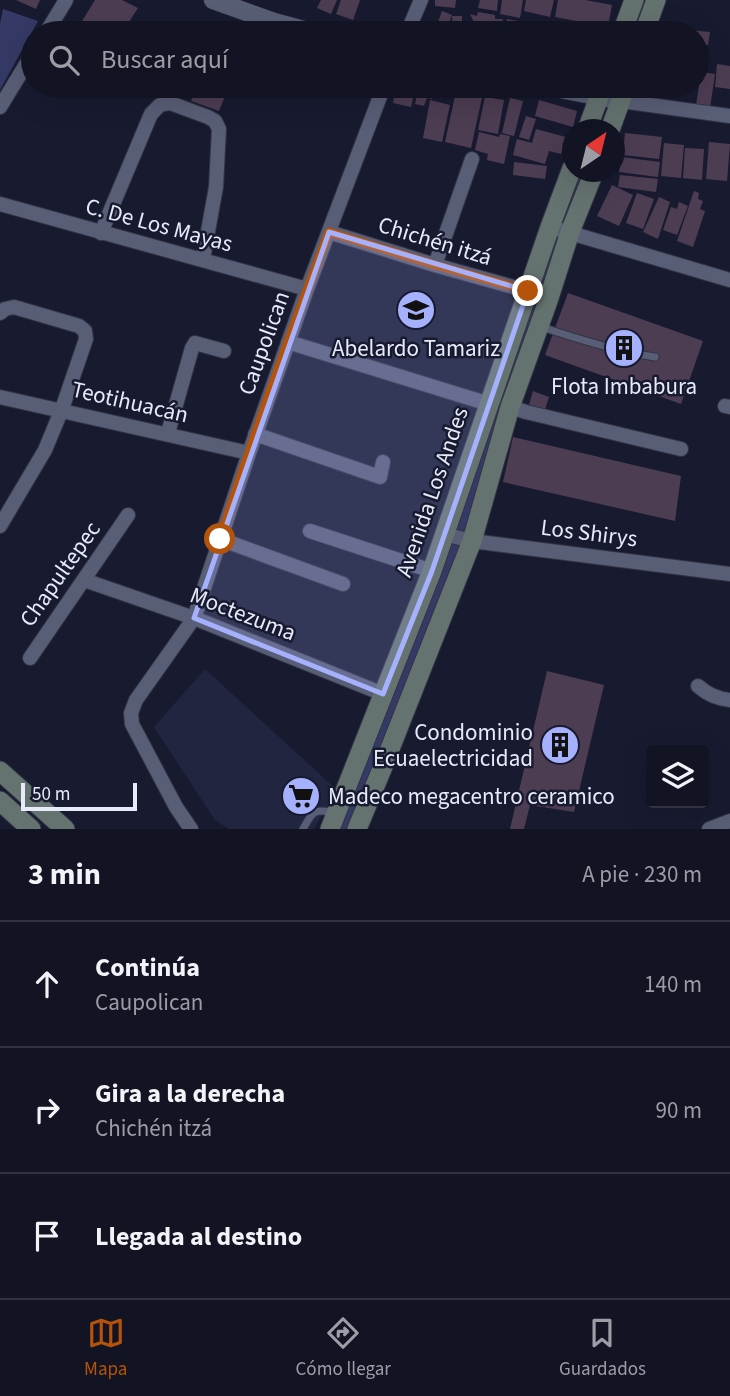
<!DOCTYPE html>
<html lang="es">
<meta charset="utf-8">
<style>
body{margin:0;font-family:"Source Sans 3",sans-serif;background:#1f2131;color:#f1f3f6}
.controls{position:absolute;right:21px;bottom:21px;display:grid;overflow:hidden;border-radius:7px;box-shadow:0 7px 28px #0002}
.controls button{width:63px;height:63px;display:grid;place-items:center;padding:0;border:0;border-bottom:2px solid #313341;background:#121424;color:#f1f3f6;font:35px sans-serif}
.compass{position:absolute;left:562px;top:119px;width:63px;height:63px;border-radius:50%;background:#121424;box-shadow:0 7px 28px #0002;rotate:35deg}
.scale{position:absolute;left:21px;bottom:18px;width:116px;box-sizing:border-box;padding-left:7px;border:4px solid #e7eaf9;border-top:0;font-size:19px;line-height:24px;white-space:nowrap;color:#e7eaf9;-webkit-text-stroke:5px #181b30;paint-order:stroke}
.stop{position:absolute;width:21px;height:21px;margin:-16px;border:5px solid #b45309;border-radius:50%;background:#fff}
.stop.end{background:#b45309;border-color:#fff;box-shadow:0 2px 7px #0008}
.list{margin:0;padding:0;list-style:none}
h2{display:flex;justify-content:space-between;align-items:center;height:91px;margin:0;padding:0 28px;font-size:30px}
h2 small{font-size:23px;font-weight:400;color:#9c9ea6}
.list li{display:grid;grid-template-columns:46px 1fr auto;gap:21px;align-items:center;box-sizing:border-box;height:126px;padding:0 28px;border-top:2px solid #313341}
.list b{display:block;font-size:26px;white-space:nowrap}
.list p{margin:0;font-size:23px;white-space:nowrap;color:#9c9ea6}
.list em{font-size:23px;font-style:normal;color:#9c9ea6}
.icon{flex:none;width:38px;height:38px;fill:none;stroke:currentColor;stroke-width:2;stroke-linecap:round;stroke-linejoin:round}
.map{position:relative;flex:none;width:730px;height:829px;overflow:hidden}
.search{position:absolute;background:#121424;box-shadow:0 7px 28px #0002;left:21px;right:21px;top:21px;height:77px;display:flex;align-items:center;gap:18px;box-sizing:border-box;padding:0 24px;border-radius:38px;color:#9c9ea6;font-size:26px}
.sheet{height:469px;background:#121424}
nav{display:flex;justify-content:space-around;align-items:center;box-sizing:border-box;height:98px;border-top:2px solid #313341;background:#121424;font-size:19px;color:#9c9ea6}
nav a{display:grid;justify-items:center;gap:4px}
nav .on{color:#b45309}
.map>svg:first-child{display:block}
.built{fill:#212540}
.green{fill:#343a65}
.building{fill:#4d3d53}
.lines{fill:none;stroke-linecap:round;stroke-linejoin:round}
.service-casing{stroke:#323445;stroke-width:9}
.minor-casing{stroke:#323445;stroke-width:16}
.tertiary-casing{stroke:#323445;stroke-width:19}
.secondary-casing{stroke:#323445;stroke-width:21}
.service{stroke:#595e77;stroke-width:7}
.minor{stroke:#595e77;stroke-width:14}
.tertiary{stroke:#595e77;stroke-width:18}
.secondary{stroke:#657370;stroke-width:19}
.route{stroke:#b45309;stroke-width:9}
.marked{fill:#a5b1fc;fill-opacity:0.2;stroke:#a5b1fc;stroke-width:5;stroke-linejoin:round}
.labels{text-anchor:middle;dominant-baseline:central;stroke-width:5;stroke-linejoin:round;paint-order:stroke}
.street-label{font-size:23px;fill:#e7eaf9;stroke:#181b30}
.poi-label{font-size:23px;fill:#e7eaf9;stroke:#181b30}
</style>
<div class="map">
<svg width="730" height="829" viewBox="0 0 730 829">
<rect width="100%" height="100%" fill="#181b30"/>
<path class="built" d="M205,669L337,790L314,829H229L215,820L154,727Z"/>
<path class="green" d="M3,9L38,21L0,90V24Z
M572,172H594L495,456L357,829H324L383,694Z"/>
<path class="building" d="M16,0H40L36,9Z
M95,0H122L138,8L122,33H93L79,26Z
M321,0H337L331,14L317,8Z
M341,0H360L353,20L336,14Z
M435,0H456L455,8L435,6Z
M480,0H498L497,11L478,8Z
M502,0H523L520,18L500,14Z
M526,0H554L550,17L524,11Z
M558,0H585L612,5L608,27L555,17Z
M442,11L452,15L445,33H434Z
M478,12L495,15V19H503L500,33H479L470,14L477,16Z
M452,16H462V33H453Z
M507,19L524,22L522,33H505Z
M220,22L254,33H216Z
M529,23L549,27L547,33H527Z
M551,25L581,30V33H550Z
M667,28L710,32L708,45H703L702,51L697,50V33H667Z
M717,64L730,66V89L715,87Z
M701,72L715,74L710,108L696,105Z
M197,86H229L219,111L191,101Z
M396,86H416L411,107L393,103Z
M419,86H435L432,99L427,98L424,106L415,104Z
M637,86H650L648,100L635,97Z
M674,86H690V92L674,90Z
M457,87L483,93L471,148L445,142Z
M485,97L504,100L498,134L478,130Z
M510,98L523,101L514,136L502,133Z
M430,100L450,105L442,142L423,138Z
M539,100L577,111L573,127L535,116Z
M526,116L536,119L529,140L519,137Z
M536,129L566,137L561,154L549,151L545,164L513,155L517,139L532,143Z
M479,132L499,137L500,134L510,136L504,164L487,160L488,154L475,150Z
M625,133L662,137L659,159L623,155Z
M709,142L730,144L727,181L706,179Z
M664,143L684,145L681,178L661,176Z
M685,148L704,149L702,180L683,178Z
M621,157L660,162L658,177L619,172Z
M514,162L547,166L545,179L513,175Z
M620,175L658,179L656,192L618,187Z
M612,185L633,195L619,226L597,216Z
M694,191L699,193L698,199L703,201L700,209L705,211L693,247L677,241Z
M637,193L654,199L643,229L626,223Z
M659,197L670,202L658,239L643,232Z
M679,202L688,206L677,235L663,230L671,207L677,209Z
M568,293L703,341L681,404L545,355Z
M533,391L549,397L544,413L528,408Z
M513,437L681,476L675,521L503,482Z
M547,671L604,685L574,812L530,805L524,829H510Z"/>
<g class="lines">
<defs>
<path id="service" d="M539,326C577,339 615,351 655,357
M303,829C313,811 314,808 336,813"/>
<path id="minor" d="M46,33L66,0
M407,33L421,0
M621,101L730,116
M0,107L33,53
M0,204L307,289
M550,227L730,280
M329,232L435,265L528,291
M101,233L151,114L160,105L170,103L208,117L215,121L219,129L216,187L203,259
M435,265L472,159
M0,313L5,309L14,307L79,326L85,331L86,339L62,409L45,450L0,526
M288,342L489,404
M0,397L249,453
M725,406L730,407
M510,407L526,412L681,449
M168,433L192,348L195,343L224,351
M255,434L380,477L383,462
M310,531L432,571
M444,534L472,541L730,574
M220,539L343,584
M84,580L194,618L383,694
M30,658L128,515
M698,686C707,694 718,699 730,700
M191,829L176,807L132,724L131,713L136,700L194,618L249,453L307,289L384,86
M709,829L730,821"/>
<path id="tertiary" d="M213,0L274,22L315,33
M545,86L621,101"/>
<path id="secondary" d="M622,33L634,0
M644,33L656,0
M587,130L603,86
M610,130L626,86
M0,771L65,829
M0,801L31,829
M330,829L432,571L550,227L572,168
M357,829L382,769L472,541L510,407L548,301L570,232L594,172"/>
</defs>
<use href="#service" class="service-casing"/>
<use href="#minor" class="minor-casing"/>
<use href="#tertiary" class="tertiary-casing"/>
<use href="#secondary" class="secondary-casing"/>
<use href="#service" class="service"/>
<use href="#minor" class="minor"/>
<use href="#tertiary" class="tertiary"/>
<use href="#secondary" class="secondary"/>
</g>
<g class="lines">
<path class="route" d="M220,539C254,436 290,334 329,232L435,265L528,291"/>
</g>
<path class="marked" d="M329,232L528,291L432,571L383,694L194,618Z"/>
<defs>
<symbol id="school-disc" viewBox="-11 -11 22 22"><circle r="9.5" fill="#a5b1fc" stroke="#181b30"/><path d="M0-5L7-2L0 1L-7-2ZM-4 1L0 2.5L4 1V4Q0 6-4 4Z" fill="#111"/></symbol>
<symbol id="building-disc" viewBox="-11 -11 22 22"><circle r="9.5" fill="#a5b1fc" stroke="#181b30"/><path d="M-4-6H4V6H1V3H-1V6H-4ZM-2.5-4.3h1.7v1.8h-1.7ZM.8-4.3h1.7v1.8H.8ZM-2.5-1h1.7V.8h-1.7ZM.8-1h1.7V.8H.8Z" fill="#111"/></symbol>
<symbol id="supermarket-disc" viewBox="-11 -11 22 22"><circle r="9.5" fill="#a5b1fc" stroke="#181b30"/><path d="M-6-5.5h2.5l.6 2H6L4.5 2H-2.5L-4.4-4H-6ZM-1.5 3.2a1.3 1.3 0 1 0 .1 0ZM3 3.2a1.3 1.3 0 1 0 .1 0Z" fill="#111"/></symbol>
</defs>
<g fill-rule="evenodd">
<use href="#school-disc" x="394" y="288" width="44" height="44"/>
<use href="#building-disc" x="602" y="326" width="44" height="44"/>
<use href="#building-disc" x="538" y="723" width="44" height="44"/>
<use href="#supermarket-disc" x="279" y="774" width="44" height="44"/>
</g>
<g class="labels">
<g class="street-label">
<text transform="translate(159 225) rotate(15)">C. De Los Mayas</text>
<text transform="translate(435 241) rotate(17)">Chichén itzá</text>
<text transform="translate(264 343) rotate(-70)">Caupolican</text>
<text transform="translate(130 402) rotate(13)">Teotihuacán</text>
<text transform="translate(432 492) rotate(-71)">Avenida Los Andes</text>
<text transform="translate(589 533) rotate(7)">Los Shirys</text>
<text transform="translate(60 574) rotate(-55)">Chapultepec</text>
<text transform="translate(243 614) rotate(21)">Moctezuma</text>
</g>
<g class="poi-label">
<text x="416" y="348">Abelardo Tamariz</text>
<text x="624" y="386">Flota Imbabura</text>
<text x="533" y="732" text-anchor="end">Condominio<tspan x="533" dy="26">Ecuaelectricidad</tspan></text>
<text x="328" y="796" text-anchor="start">Madeco megacentro ceramico</text>
</g>
</g>
</svg>
<div class="controls">
<button><svg class="icon" aria-label="layers" viewBox="0 0 24 24"><path d="M12 4l9 5-9 5-9-5zM3 14l9 5 9-5"/></svg></button>
</div>
<svg class="compass" viewBox="-18 -18 36 36"><path d="M0-13l5 13h-10z" fill="#e53935"/><path d="M0 13l5-13h-10z" fill="#9c9ea6"/></svg>
<div class="scale">50 m</div>
<div class="stop" style="left:220px;top:539px"></div>
<div class="stop end" style="left:528px;top:291px"></div>
<div class="search"><svg class="icon" aria-label="search" viewBox="0 0 24 24"><circle cx="10" cy="10" r="6"/><path d="M15 15l6 6"/></svg>Buscar aquí</div>
</div>
<section class="sheet">
<h2>3 min<small>A pie · 230 m</small></h2>
<ul class="list">
<li><svg class="icon" aria-label="ahead" viewBox="0 0 24 24"><path d="M12 20V5M6 11l6-6 6 6"/></svg><div><b>Continúa</b><p>Caupolican</p></div><em>140 m</em></li>
<li><svg class="icon" aria-label="right" viewBox="0 0 24 24"><path d="M7 20v-9h11M14 6l5 5-5 5"/></svg><div><b>Gira a la derecha</b><p>Chichén itzá</p></div><em>90 m</em></li>
<li><svg class="icon" aria-label="arrive" viewBox="0 0 24 24"><path d="M6 21V4h12l-3 4 3 4H6"/></svg><div><b>Llegada al destino</b></div></li>
</ul>
</section>
<nav>
<a class="on"><svg class="icon" aria-label="map" viewBox="0 0 24 24"><path d="M3 6l6-2 6 2 6-2v14l-6 2-6-2-6 2zM9 4v14M15 6v14"/></svg>Mapa</a>
<a><svg class="icon" aria-label="directions" viewBox="0 0 24 24"><path d="M12 3l9 9-9 9-9-9zM9 14v-3h6M13 9l2 2-2 2"/></svg>Cómo llegar</a>
<a><svg class="icon" aria-label="saved" viewBox="0 0 24 24"><path d="M7 4h10v16l-5-4-5 4z"/></svg>Guardados</a>
</nav>
